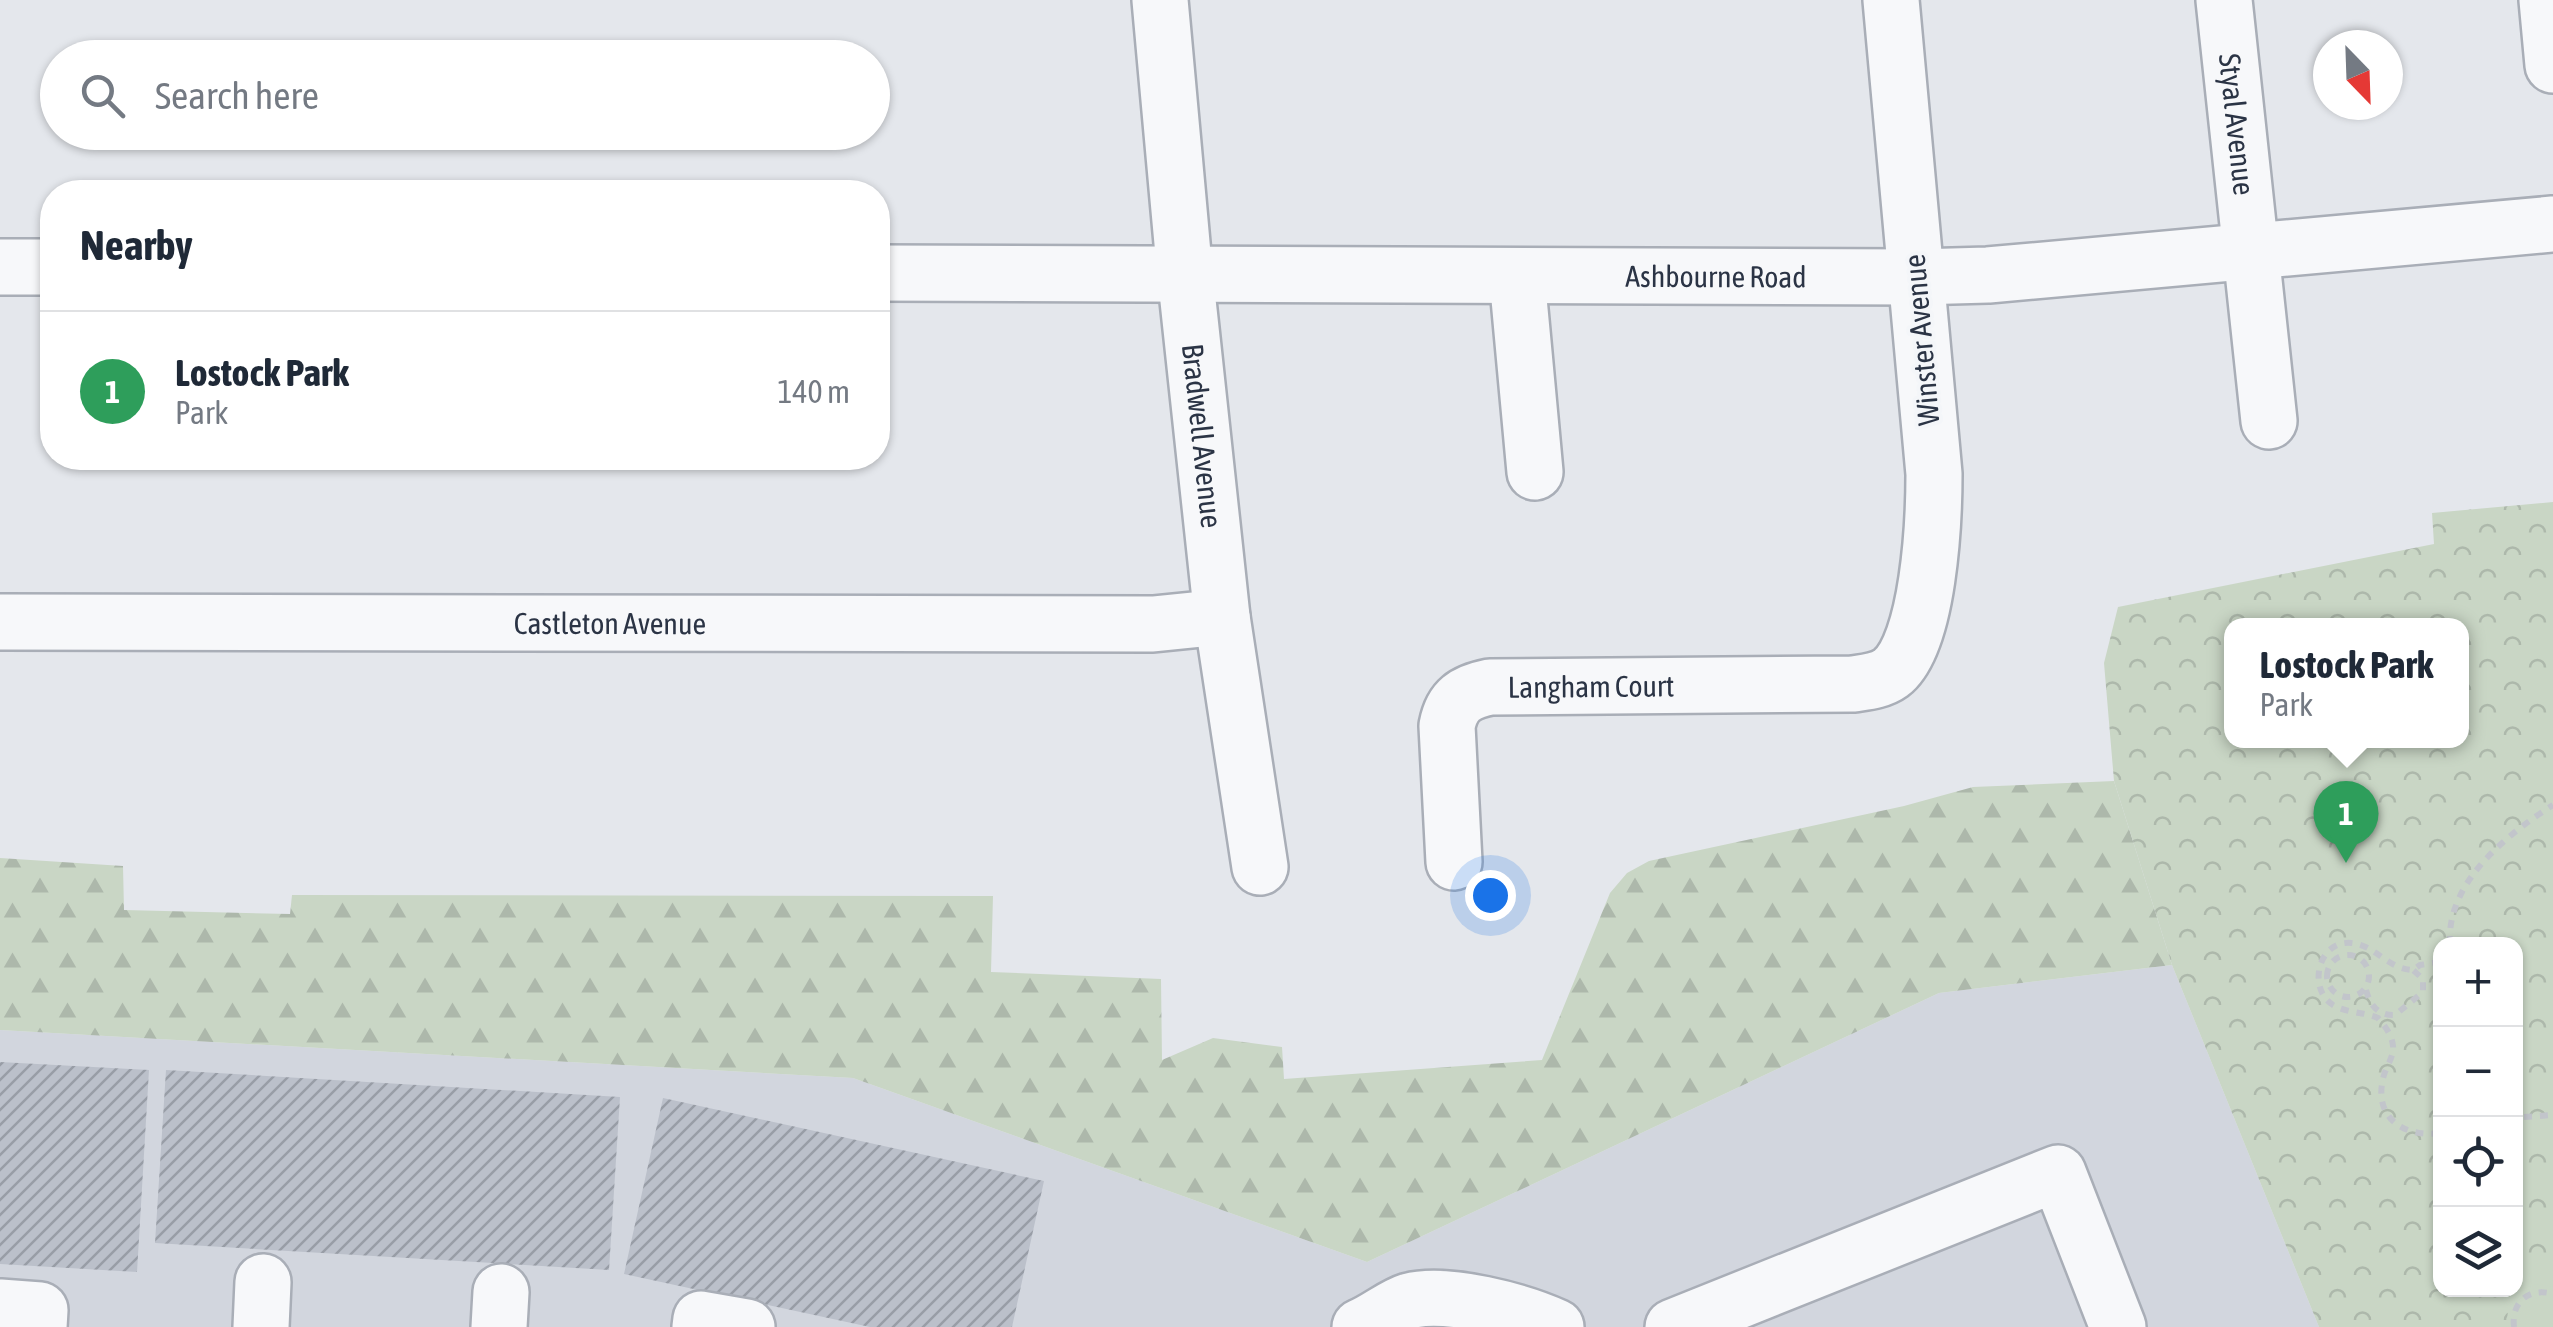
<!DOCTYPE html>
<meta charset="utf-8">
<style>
body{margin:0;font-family:"Asap Condensed",sans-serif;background:#f2f2f3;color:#1f2937}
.controls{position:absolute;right:30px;bottom:30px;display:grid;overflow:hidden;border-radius:20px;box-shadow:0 2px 8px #0004}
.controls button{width:90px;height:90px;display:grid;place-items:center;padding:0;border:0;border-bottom:2px solid #e0e1e3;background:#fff;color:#1f2937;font:50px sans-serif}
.compass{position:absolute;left:2313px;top:30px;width:90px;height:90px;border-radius:50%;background:#fff;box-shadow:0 2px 8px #0004;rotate:157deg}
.you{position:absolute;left:1490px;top:895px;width:35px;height:35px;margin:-25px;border:8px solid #fff;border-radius:50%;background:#1a73e8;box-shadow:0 0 0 15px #1a73e833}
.badge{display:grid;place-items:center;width:65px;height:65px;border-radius:50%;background:#2563eb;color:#fff;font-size:32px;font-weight:700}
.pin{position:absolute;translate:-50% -82px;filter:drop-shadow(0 2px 5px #0008)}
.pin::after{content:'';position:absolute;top:52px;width:35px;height:30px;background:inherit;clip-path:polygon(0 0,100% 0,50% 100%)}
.popup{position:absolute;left:2224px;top:618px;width:245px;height:130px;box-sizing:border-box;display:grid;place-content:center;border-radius:20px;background:#fff;filter:drop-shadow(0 2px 8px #0005);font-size:32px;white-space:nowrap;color:#747a83}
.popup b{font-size:38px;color:#1f2937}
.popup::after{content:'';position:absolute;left:50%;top:100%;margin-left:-20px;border:20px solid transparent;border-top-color:#fff}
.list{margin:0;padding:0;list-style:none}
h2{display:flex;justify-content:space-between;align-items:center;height:130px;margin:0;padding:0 40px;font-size:42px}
h2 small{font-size:32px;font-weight:400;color:#747a83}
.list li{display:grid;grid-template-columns:65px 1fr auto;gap:30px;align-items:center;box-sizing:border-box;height:160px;padding:0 40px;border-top:2px solid #e0e1e3}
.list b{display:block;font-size:38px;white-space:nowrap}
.list p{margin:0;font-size:32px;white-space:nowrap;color:#747a83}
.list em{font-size:32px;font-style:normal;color:#747a83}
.icon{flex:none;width:55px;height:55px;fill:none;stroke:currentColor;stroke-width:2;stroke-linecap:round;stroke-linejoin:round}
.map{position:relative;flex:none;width:2553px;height:1327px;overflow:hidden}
.search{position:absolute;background:#fff;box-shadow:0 2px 8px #0004;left:40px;top:40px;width:850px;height:110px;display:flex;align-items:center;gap:25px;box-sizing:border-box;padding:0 35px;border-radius:55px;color:#747a83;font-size:38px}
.panel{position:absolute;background:#fff;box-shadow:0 2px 8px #0004;left:40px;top:180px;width:850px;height:290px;border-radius:40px}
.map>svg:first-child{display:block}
.built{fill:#d2d6de}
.forest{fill:url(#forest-firs)}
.park{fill:url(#park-crowns);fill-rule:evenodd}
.pitch{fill:#c9d6c5}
.building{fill:url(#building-hatch)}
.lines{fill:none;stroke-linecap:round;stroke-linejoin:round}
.minor-casing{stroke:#a9aeb7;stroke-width:60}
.path{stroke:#c2c5cb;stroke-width:6;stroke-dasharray:8 8;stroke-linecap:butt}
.minor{stroke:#f7f8fa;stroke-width:55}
.labels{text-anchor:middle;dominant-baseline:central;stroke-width:8;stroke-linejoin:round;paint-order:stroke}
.street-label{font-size:30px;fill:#2b3445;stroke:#f4f6f9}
</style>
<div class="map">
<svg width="2553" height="1327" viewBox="0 0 2553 1327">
<defs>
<pattern id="forest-firs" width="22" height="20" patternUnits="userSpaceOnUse" patternTransform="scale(2.5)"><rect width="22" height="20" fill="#c9d6c5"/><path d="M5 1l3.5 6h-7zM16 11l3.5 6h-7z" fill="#adb8ab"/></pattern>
<pattern id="park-crowns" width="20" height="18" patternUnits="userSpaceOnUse" patternTransform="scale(2.5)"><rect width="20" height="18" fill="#c9d6c5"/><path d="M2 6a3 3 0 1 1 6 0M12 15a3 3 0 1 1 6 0" fill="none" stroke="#adb8ab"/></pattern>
<pattern id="building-hatch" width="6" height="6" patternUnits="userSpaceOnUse" patternTransform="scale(2.5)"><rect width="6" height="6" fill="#bbc0ca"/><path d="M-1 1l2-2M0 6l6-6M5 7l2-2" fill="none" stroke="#989da6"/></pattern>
</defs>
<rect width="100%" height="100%" fill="#e4e7ec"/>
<path class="built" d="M2172,965L2319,1327H0V1030L853,1078L1367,1262L1939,993Z"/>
<path class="forest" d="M2114,781L2172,965L1939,993L1367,1262L853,1078L0,1030V858L123,866L124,910L290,914L292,895L993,896L991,972L1161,979L1162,1060L1213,1038L1282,1047L1284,1079L1542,1060L1610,893L1627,873L1649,861L1904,806L1973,787Z"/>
<path class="park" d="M2553,502V1327H2319L2172,965L2114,781L2104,663L2118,607L2434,544L2432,513ZM2231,626H2461V740H2231ZM2440,944H2516V1290H2440Z"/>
<path class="pitch" d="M2539,1284L2553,1287V1327H2507C2506,1304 2515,1288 2539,1284Z"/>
<path class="building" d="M0,1062L149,1070L137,1272L0,1264Z
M166,1070L620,1097L609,1270L155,1243Z
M663,1098L1044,1181L1012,1327H870L624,1274Z"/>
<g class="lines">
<defs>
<g id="minor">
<path id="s1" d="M1160,0L1183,254L1222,617L1260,867"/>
<path id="s2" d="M2224,0L2269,421"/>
<path d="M2547,0L2553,65"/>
<path d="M0,267H52"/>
<path id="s3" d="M878,273L1917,277L1988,275L2553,224"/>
<path d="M1517,277L1535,472"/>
<path id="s4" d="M0,622L1153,624L1222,617"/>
<path id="s5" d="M1454,862L1447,726C1452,700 1465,692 1490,687L1853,684C1866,682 1880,681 1891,673C1929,644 1934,520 1934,474L1891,0"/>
<path d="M0,1307L40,1310L39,1327"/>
<path d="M261,1327L263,1282"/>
<path d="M499,1327L501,1292"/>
<path d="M700,1327L701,1319L747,1327"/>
<path d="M1360,1327C1377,1320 1393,1306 1409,1301C1447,1291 1521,1311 1556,1327"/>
<path d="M1673,1327L2058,1173L2118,1327"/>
</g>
</defs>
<use href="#minor" class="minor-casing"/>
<path class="path" d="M2450,944C2446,883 2506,835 2553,805
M2327 976a21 21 0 1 1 42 0a21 21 0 1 1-42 0Z
M2440,962L2420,965L2413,970C2387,969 2376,945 2351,943C2318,940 2307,989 2333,1005C2346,1013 2365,1012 2378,1018C2385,1026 2392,1035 2393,1046C2394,1056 2387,1065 2384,1075C2372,1116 2402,1138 2440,1133
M2366,990C2370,1004 2377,1016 2395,1015L2423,992V979L2413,970
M2524,1117L2553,1115
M2514,1327C2511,1302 2529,1287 2553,1294"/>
<use href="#minor" class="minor"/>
</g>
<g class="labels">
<g class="street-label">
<text stroke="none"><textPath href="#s2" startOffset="125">Styal Avenue</textPath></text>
<text stroke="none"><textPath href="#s3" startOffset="838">Ashbourne Road</textPath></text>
<text transform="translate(1921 340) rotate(-95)">Winster Avenue</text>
<text stroke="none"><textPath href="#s1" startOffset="438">Bradwell Avenue</textPath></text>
<text stroke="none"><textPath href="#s4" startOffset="610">Castleton Avenue</textPath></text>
<text stroke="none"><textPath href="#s5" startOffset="300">Langham Court</textPath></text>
</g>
</g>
</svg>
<div class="controls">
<button>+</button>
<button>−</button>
<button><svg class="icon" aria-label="locate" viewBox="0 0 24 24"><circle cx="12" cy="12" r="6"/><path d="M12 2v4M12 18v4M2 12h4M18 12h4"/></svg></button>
<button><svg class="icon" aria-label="layers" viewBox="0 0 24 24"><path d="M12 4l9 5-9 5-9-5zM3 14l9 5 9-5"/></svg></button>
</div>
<svg class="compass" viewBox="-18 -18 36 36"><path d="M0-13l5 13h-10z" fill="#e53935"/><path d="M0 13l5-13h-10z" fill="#747a83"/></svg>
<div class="you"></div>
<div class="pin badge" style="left:2346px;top:863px;background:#2e9e5b">1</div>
<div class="popup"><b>Lostock Park</b>Park</div>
<div class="search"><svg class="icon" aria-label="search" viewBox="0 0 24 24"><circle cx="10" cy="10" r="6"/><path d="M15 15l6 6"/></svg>Search here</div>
<section class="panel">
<h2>Nearby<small></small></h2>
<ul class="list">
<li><span class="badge" style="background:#2e9e5b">1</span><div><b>Lostock Park</b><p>Park</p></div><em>140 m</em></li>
</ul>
</section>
</div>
